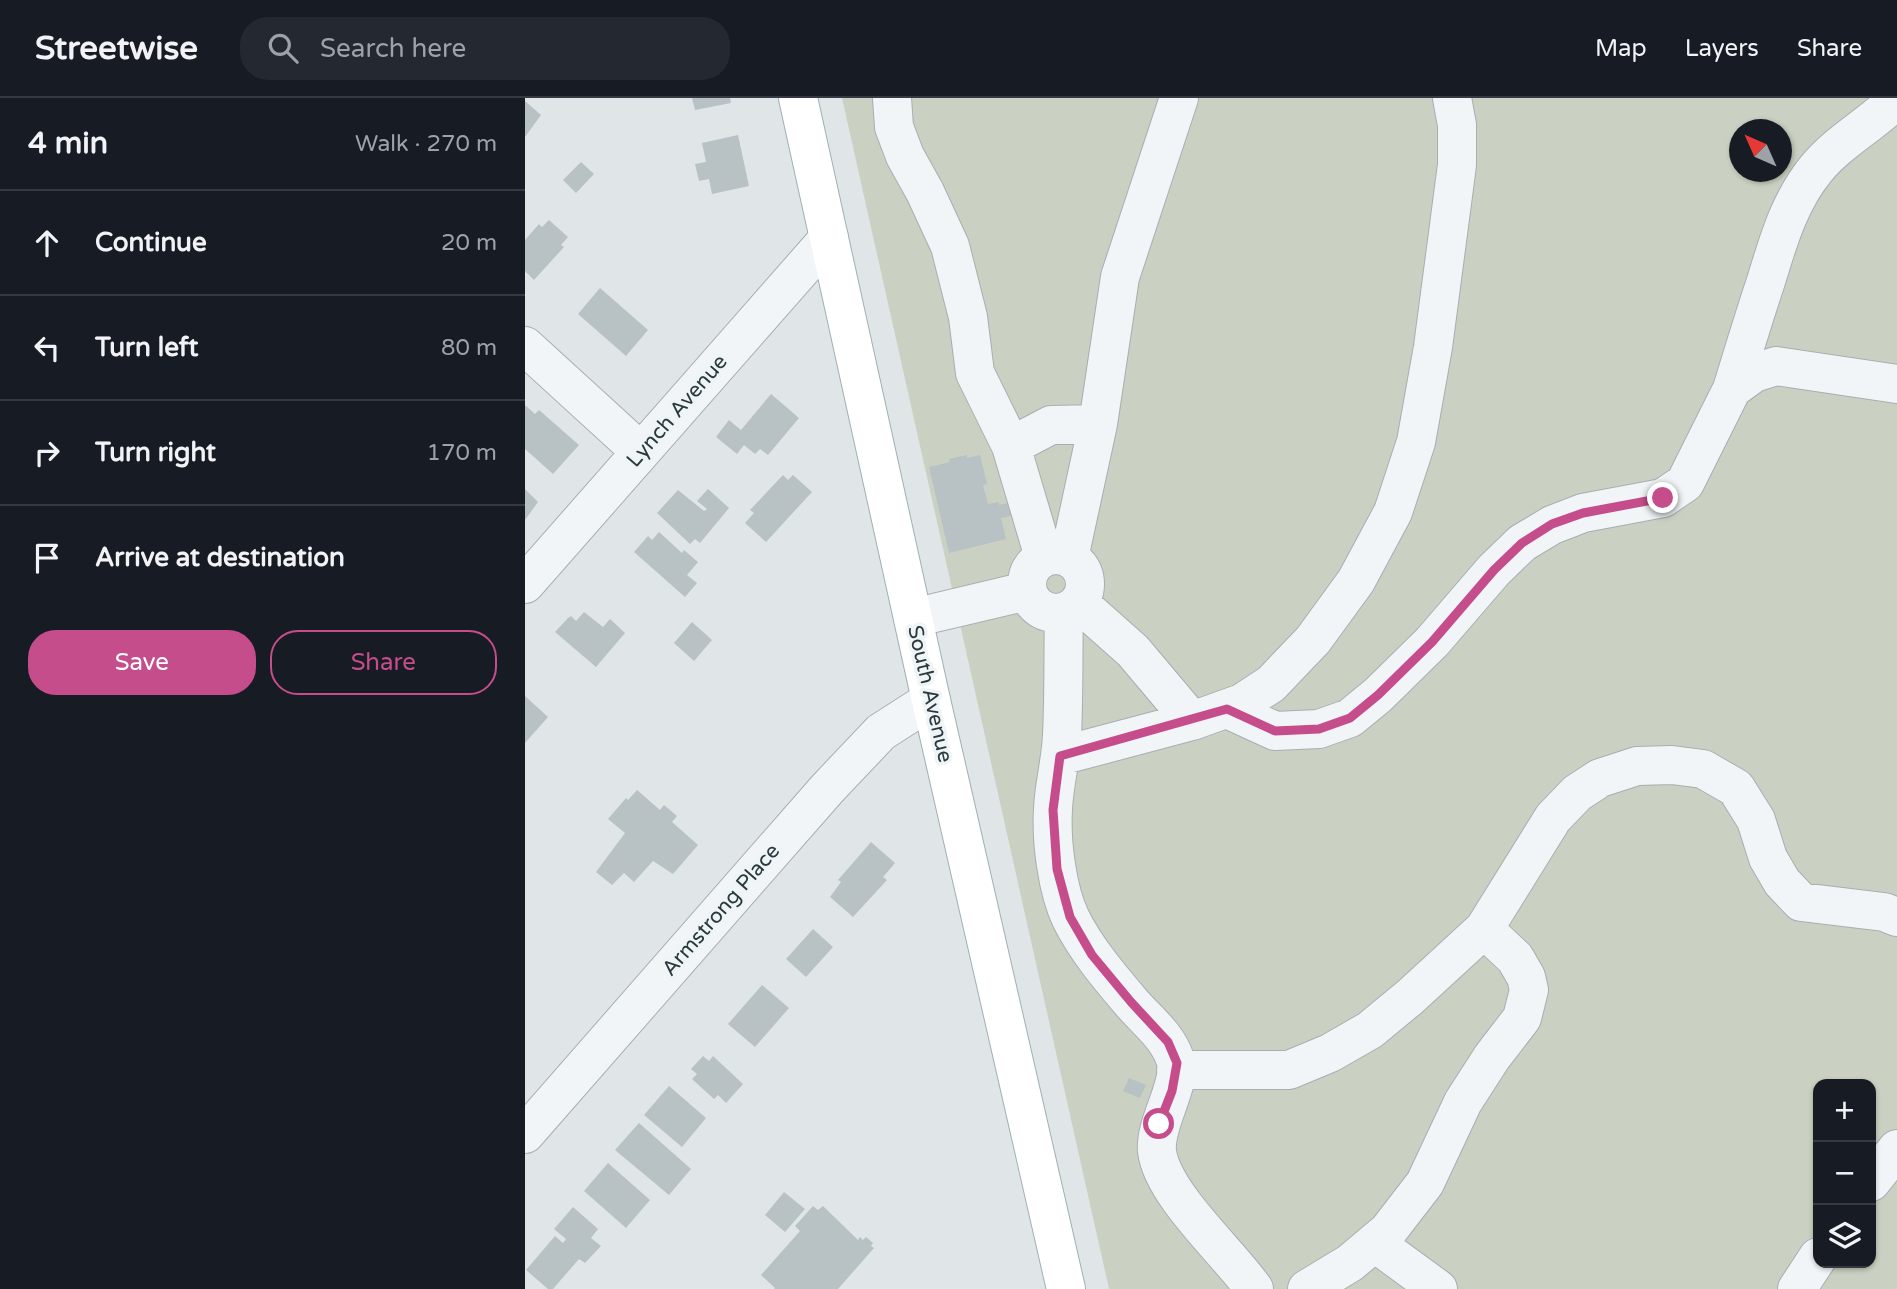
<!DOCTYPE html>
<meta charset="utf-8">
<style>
body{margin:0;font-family:"Varela Round",sans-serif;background:#242831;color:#f1f3f6}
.controls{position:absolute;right:21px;bottom:21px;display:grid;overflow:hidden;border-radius:14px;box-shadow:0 2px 5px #0004}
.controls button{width:63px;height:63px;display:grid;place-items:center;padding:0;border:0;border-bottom:2px solid #363941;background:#171b24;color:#f1f3f6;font:35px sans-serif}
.compass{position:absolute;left:1204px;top:21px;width:63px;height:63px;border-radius:50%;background:#171b24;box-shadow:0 2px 5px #0004;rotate:315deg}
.stop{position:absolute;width:21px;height:21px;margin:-16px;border:5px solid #c54d8b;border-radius:50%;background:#fff}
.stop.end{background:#c54d8b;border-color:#fff;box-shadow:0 2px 7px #0008}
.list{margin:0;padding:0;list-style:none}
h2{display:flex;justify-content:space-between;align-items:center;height:91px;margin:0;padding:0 28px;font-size:30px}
h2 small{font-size:23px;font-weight:400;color:#9ea1a6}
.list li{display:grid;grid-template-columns:46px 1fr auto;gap:21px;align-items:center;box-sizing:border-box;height:105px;padding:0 28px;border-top:2px solid #363941}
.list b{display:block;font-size:26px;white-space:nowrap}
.list em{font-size:23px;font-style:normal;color:#9ea1a6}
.actions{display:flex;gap:14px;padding:21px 28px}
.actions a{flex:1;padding:16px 0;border:2px solid #c54d8b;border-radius:28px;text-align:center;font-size:24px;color:#c54d8b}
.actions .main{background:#c54d8b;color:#fff}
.icon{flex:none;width:38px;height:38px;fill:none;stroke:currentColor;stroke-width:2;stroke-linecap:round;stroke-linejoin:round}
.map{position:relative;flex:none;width:1372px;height:1191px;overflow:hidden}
header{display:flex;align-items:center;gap:42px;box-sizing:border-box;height:98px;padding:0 35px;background:#171b24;border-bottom:2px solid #363941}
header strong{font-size:33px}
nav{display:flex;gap:38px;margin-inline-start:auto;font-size:24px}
.search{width:490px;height:63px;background:#242831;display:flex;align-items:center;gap:18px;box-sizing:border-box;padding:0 24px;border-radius:28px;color:#9ea1a6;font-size:26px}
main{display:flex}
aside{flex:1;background:#171b24}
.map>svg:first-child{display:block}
.green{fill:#cbd1c2;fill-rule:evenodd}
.building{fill:#b8c1c4}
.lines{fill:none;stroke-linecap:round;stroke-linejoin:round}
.minor-casing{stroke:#a6afb2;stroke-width:40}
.major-casing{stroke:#a0afb3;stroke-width:40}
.minor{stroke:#f2f5f7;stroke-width:38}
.major{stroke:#fff;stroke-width:38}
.route{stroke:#c54d8b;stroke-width:9}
.labels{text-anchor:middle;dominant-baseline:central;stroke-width:7;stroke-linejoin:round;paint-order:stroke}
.street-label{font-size:21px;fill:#2a393e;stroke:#eff4f6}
</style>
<header>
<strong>Streetwise</strong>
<div class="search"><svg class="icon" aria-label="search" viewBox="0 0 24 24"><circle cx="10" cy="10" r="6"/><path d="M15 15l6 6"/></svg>Search here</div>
<nav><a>Map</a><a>Layers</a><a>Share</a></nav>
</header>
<main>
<aside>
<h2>4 min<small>Walk · 270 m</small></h2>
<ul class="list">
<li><svg class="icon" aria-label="ahead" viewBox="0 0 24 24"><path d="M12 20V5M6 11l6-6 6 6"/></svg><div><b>Continue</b></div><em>20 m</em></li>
<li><svg class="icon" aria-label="left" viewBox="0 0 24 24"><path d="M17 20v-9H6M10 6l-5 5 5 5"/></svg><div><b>Turn left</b></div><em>80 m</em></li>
<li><svg class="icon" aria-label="right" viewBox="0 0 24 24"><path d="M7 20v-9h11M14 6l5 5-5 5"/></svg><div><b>Turn right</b></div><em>170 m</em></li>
<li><svg class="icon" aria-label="arrive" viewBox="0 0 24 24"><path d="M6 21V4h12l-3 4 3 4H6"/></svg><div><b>Arrive at destination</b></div></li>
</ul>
<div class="actions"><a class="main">Save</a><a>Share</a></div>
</aside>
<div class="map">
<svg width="1372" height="1191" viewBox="0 0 1372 1191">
<rect width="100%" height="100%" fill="#e0e6e8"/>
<path class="green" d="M317,0H1372V1191H584ZM1214,32H1256V74H1214ZM1293,986H1346V1165H1293Z"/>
<path class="building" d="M167,0H205L206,5L170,12Z
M0,3L16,17L0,39Z
M213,37L224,88L187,96L184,81L174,83L170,66L181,64L177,45Z
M56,64L69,76L51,95L38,82Z
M24,122L43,139L36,147L39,149L9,182L0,173V142L14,126L17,129Z
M75,190L123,232L101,258L53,216Z
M246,296L274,320L243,357L235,351L230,356L219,347L212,356L191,339L204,322L216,332Z
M0,307L10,316L14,312L54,347L28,376L0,351Z
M442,357V360L455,357L462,386L458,387L463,406L474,404V407L483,405L486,418L476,420L481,441L424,455L404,369L425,364L424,361Z
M258,377L263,382L268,377L287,394L241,444L220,425L229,415L225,412Z
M0,391L13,404L0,422Z
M183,391L204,410L175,445L170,441L165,446L132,415L153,392L179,413L182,411L172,403Z
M134,434L157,455L159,452L173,464L162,477L172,485L160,499L109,454L123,438L127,442Z
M59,514L78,529L85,521L100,535L71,569L30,534L43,520L46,518L51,523Z
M167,524L187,542L169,563L149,545Z
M0,598L23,619L0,645Z
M112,692L135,712L139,707L152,718L147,724L173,747L148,776L128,763L109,784L99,775L87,787L71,774L100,735L83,721L101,700L103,702Z
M346,744L370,765L358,779L362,782L328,819L305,799L316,784L313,782Z
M288,831L308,849L281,879L261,861Z
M237,887L264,910L230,949L203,926Z
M178,958L184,963L188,958L218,986L201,1005L193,997L189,1001L167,981L172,976L166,971Z
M604,980L621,987L615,1000L598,993Z
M144,988L181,1020L157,1049L119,1017Z
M114,1025L166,1071L144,1097L90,1052Z
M83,1065L125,1102L101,1130L59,1093Z
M259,1094L280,1111L260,1134L240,1117Z
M288,1108L293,1112L298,1108L333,1142L335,1139L338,1142L341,1139L348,1145L346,1148L349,1150L313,1191H249L250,1190L236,1177L275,1133L270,1128Z
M48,1109L73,1131L66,1140L76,1148L60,1165L54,1161L28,1191H23L1,1172L30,1138L38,1145L41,1141L29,1131Z"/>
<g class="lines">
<defs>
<path id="minor" d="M367,0L369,29L380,58L400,94L425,148L443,219L450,275L486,348L519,459
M0,248L116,354
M1207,291C1218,255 1229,219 1241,183C1253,144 1264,104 1291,71C1314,43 1346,27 1372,1
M486,348L526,327L573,326
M502 486a29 29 0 1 1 58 0a29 29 0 1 1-58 0Z
M544,460L573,326L595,179L654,0
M0,486L304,140
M554,505L608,553L667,623
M539,515C538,556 539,597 537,637C536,662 529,687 528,711C526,743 532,792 546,821C561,851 583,877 605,903C621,922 642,937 650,961C659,983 629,1025 632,1053C637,1096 703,1154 729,1191
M388,520L502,493
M702,611L750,633L794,631L825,620L853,597L907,544L969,472L997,445L1027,427L1058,415L1138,400L1160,385L1207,291L1229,275L1251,268L1372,286
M535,658L667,623L717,605L746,586L788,542L831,483L868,414L891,344L908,249L932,67V27L927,0
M651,972H764L805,955L845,932L885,899L959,831L1028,720L1052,695L1075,680L1112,668L1147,667L1178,671L1211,690L1231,722L1243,760L1257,784L1276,804L1359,814L1372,819
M0,1036L302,691L356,634L406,602
M1346,1084L1372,1051
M850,1145L913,1191
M782,1191L825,1165L863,1133L900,1085L938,1004L967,959L997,920L1004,892L1001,879L990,860L959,831
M1272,1191L1293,1159"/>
<path id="major" d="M273,0L406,602L541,1191"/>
</defs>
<use href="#minor" class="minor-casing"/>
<use href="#major" class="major-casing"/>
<use href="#minor" class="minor"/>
<use href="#major" class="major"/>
</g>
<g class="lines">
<path class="route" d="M634,1026L647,993L652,965L643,944L606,904L567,857L545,819L532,771L528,712L535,658L702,611L750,633L794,631L825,620L853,597L907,544L969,472L997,445L1027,426L1058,415L1138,400"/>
</g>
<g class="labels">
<g class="street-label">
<text transform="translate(152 313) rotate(-49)">Lynch Avenue</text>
<text transform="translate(405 596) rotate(77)">South Avenue</text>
<text transform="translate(196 812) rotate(-49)">Armstrong Place</text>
</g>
</g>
</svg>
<div class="controls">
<button>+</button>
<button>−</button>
<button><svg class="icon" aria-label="layers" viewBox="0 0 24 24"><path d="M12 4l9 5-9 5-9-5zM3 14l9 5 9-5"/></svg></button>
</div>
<svg class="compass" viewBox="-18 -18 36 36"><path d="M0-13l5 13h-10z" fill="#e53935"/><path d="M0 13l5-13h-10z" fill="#9ea1a6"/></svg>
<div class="stop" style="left:634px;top:1026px"></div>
<div class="stop end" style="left:1138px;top:400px"></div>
</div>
</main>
